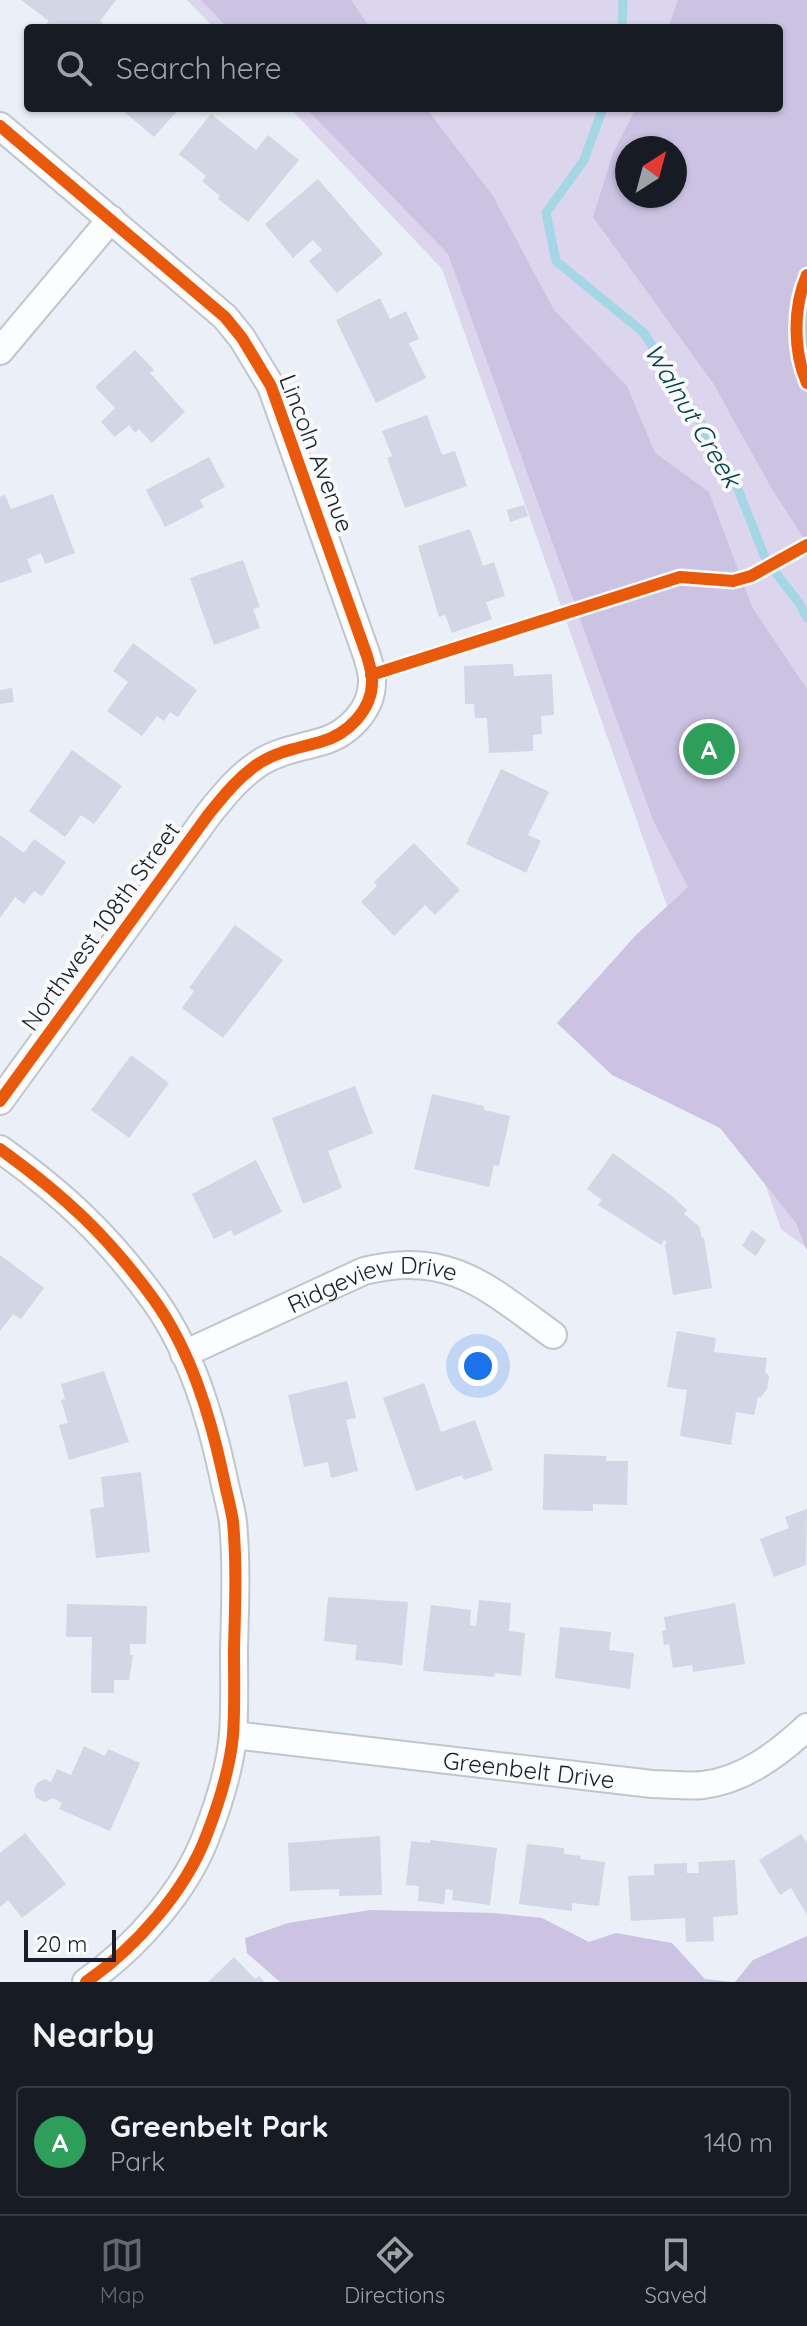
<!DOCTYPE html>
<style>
body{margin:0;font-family:Quicksand,sans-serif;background:#242831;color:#f1f3f6}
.compass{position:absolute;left:615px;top:136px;width:72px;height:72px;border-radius:50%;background:#171b24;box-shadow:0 2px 6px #0004;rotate:36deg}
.scale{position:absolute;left:24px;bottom:20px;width:92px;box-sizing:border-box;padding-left:8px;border:4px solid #191f28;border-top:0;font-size:22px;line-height:28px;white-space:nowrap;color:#191f28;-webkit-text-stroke:6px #fafafa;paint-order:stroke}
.you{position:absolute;left:478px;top:1366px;width:28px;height:28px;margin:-20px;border:6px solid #fff;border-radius:50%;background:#1a73e8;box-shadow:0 0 0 12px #1a73e833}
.badge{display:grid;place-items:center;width:52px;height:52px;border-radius:50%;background:#626871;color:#fff;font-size:26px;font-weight:700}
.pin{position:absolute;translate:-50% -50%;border:4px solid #fff;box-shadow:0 2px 8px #0006}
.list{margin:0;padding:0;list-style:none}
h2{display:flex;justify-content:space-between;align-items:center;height:104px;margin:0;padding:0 32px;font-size:34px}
h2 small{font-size:26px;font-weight:400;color:#9ea1a6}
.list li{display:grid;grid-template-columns:52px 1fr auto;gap:24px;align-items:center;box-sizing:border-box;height:112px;margin:0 16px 16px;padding:0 16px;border:2px solid #363941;border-radius:8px}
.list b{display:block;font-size:30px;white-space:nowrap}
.list p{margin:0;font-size:26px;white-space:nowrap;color:#9ea1a6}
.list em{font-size:26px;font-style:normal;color:#9ea1a6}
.icon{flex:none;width:44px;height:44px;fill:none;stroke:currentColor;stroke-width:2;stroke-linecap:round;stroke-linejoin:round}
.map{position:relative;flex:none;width:807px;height:1982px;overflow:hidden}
.search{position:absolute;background:#171b24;box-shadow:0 2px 6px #0004;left:24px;right:24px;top:24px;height:88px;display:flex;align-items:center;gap:20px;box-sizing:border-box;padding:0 28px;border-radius:8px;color:#9ea1a6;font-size:30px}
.sheet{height:232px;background:#171b24}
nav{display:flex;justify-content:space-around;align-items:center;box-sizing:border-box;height:112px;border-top:2px solid #363941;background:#171b24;font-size:22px;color:#9ea1a6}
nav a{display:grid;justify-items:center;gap:4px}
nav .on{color:#626871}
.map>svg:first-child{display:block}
.green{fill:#dbd5ee;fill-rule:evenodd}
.forest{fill:#ccc3e2;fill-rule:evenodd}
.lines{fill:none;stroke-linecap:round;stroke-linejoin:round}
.stream{stroke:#a5d6e5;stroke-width:9}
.building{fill:#d3d6e4}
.street-casing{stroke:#c0c5ce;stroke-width:30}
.street{stroke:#fcfdfe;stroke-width:26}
.cycleway-casing{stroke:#fafafa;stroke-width:17}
.cycleway{stroke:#e8590c;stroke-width:12}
.labels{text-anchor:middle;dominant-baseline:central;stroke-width:8;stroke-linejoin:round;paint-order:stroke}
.street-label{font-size:24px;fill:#191f28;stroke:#fafafa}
.water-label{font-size:26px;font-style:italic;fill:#01424f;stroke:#fafafa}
</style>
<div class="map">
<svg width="807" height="1982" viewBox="0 0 807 1982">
<rect width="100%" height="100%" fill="#eaeff8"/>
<path class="green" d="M187,0H807V1248L781,1229L442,269L290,108H779V28H214ZM627,148H675V196H627Z"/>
<path class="forest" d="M201,0H351L370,28H228Z
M678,0H807V544L769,484L713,383L593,217L613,153L636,108H779V28H668ZM675,148V196H627V148Z
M306,108H426L493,196L554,310L627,386L655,453L709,492L752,607L807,689V1251L796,1223L720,1128L612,1075L557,1023L636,935L688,887L653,820L448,254Z
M370,1910L494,1913L542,1918L589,1942L616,1933L672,1943L705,1979L732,1982H280L247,1953L245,1938L288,1923Z
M807,1936V1982H735L753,1960Z"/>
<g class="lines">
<path class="stream" d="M622,28L623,0
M603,108L584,160L546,213L556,261L644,333L704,428L709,445L732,474L766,560L799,603L807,618"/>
</g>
<path class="building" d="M21,0H116L100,21L105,25L102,28H43L49,21Z
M120,108H180L154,137Z
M211,114L256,150L268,135L299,160L248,222L218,199L220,196L202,181L206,176L179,154Z
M318,179L383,254L337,293L309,261L322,250L313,240L293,258L265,224Z
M380,298L390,319L406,311L419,339L409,343L426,378L376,403L336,320Z
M135,350L154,370L150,373L185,412L152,443L139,429L135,433L129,425L115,437L101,422L115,408L95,387Z
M427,415L442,455L455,451L467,486L405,508L387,458L392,456L382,431Z
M209,457L225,487L200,500L204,507L165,527L146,490Z
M53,494L75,553L45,564L41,553L27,559L32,572L0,583V497L5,495L11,509Z
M524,505L528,516L510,522L507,510Z
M470,529L483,566L494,562L505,596L486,602L492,619L452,633L445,615L439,617L418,546Z
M243,560L260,607L253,609L260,628L214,645L190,578Z
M133,643L197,690L178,717L170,712L164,721L157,716L142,736L107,711L128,682L113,671Z
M513,664L514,676L552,674L554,715L541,716L542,734L533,735V751L489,753L487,718H475L474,704H465L464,666Z
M12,688L14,702L0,704V690Z
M72,750L122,786L94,824L81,815L65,837L29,811Z
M501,769L549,792L528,835L541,841L526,873L466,844Z
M0,835L24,853L34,839L66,862L42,896L34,891L24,904L15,897L0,918Z
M414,843L460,890L435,915L425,905L394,936L361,902L377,886L374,882Z
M235,925L283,960L223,1038L182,1008L194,991L189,988Z
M131,1055L169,1083L129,1138L91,1110Z
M355,1086L373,1133L328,1151L342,1188L303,1204L272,1118Z
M432,1094L484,1106V1110L510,1116L499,1166L494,1165L489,1187L414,1169Z
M613,1153L672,1196L687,1210L684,1214L699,1226L702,1238H704L712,1288L673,1295L665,1245L667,1242L664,1240L661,1245L598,1205L602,1200L587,1189Z
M256,1160L282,1212L234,1236L231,1230L214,1239L192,1194Z
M752,1230L766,1240L756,1256L742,1246Z
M0,1255L44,1288L21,1319L13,1314L0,1331Z
M677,1331L716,1338L714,1352L767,1358L765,1372L769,1376L767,1389L761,1397H758L754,1415L736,1412L731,1445L680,1436L687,1390L667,1387Z
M104,1371L129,1442L69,1460L59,1425L68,1423L61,1400L65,1399L61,1384Z
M347,1381L356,1418L346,1420L358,1471L331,1478L328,1462L304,1467L288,1395Z
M424,1383L441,1432L475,1420L493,1470L464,1480L462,1475L416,1491L383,1398Z
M544,1454L606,1456V1461H628L627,1505L593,1504V1511L543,1510Z
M141,1472L150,1552L96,1558L90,1509L104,1507L101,1477Z
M807,1509L806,1565L774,1577L760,1539L789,1528L785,1517Z
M328,1597L408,1602L402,1665L355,1660L357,1645L324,1641Z
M479,1600L511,1603L509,1631L525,1633L521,1676L495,1673L494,1677L423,1671L431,1605L471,1610L470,1625L476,1626Z
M735,1603L745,1664L693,1672L692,1665L673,1668L669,1644L664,1645L662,1631L666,1630L664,1617Z
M67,1604L147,1606L146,1644H130V1655H133L129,1680H114V1693H91L92,1637H66Z
M560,1627L611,1632L609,1650L634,1653L630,1689L555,1678Z
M84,1746L105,1756L108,1749L140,1763L110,1831L59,1809L62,1803L53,1798L45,1802L36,1798L34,1790L37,1783L45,1779L51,1782L57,1769L71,1775Z
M25,1833L66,1884L22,1918L8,1900L0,1907V1853Z
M801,1834L807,1843V1915L791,1888L780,1895L759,1860Z
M380,1836L382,1895L339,1896V1889L290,1891L288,1843Z
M430,1840L497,1848L490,1905L452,1900L453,1890L446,1889L444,1904L418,1901L419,1886L406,1885L411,1841L430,1843Z
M527,1844L564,1848V1854L581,1856L580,1859L605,1862L599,1906L572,1903V1911L519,1904Z
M735,1860L738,1915L713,1917L714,1941L686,1942L685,1918L631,1921L628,1876L654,1875V1864L687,1863V1873H699L698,1862Z
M234,1957L255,1979L259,1976L265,1982H208Z"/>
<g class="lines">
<defs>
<g id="street">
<path d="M0,126L225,317L242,338L271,386L367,656C369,663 372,672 372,680C373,710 347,735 320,742C299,748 279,751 261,762C239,776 224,795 208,815L0,1101"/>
<path d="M0,351L111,219"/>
<path d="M0,1149C64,1195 109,1237 155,1301C191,1352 210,1415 223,1475C226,1491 231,1507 233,1522C237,1565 235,1608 234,1650C234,1678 235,1707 233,1735C230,1768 219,1803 207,1834C186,1891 135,1948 86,1982"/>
<path id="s1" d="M184,1354L364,1271C449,1249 488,1288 553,1335"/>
<path id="s2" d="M233,1735L652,1784C668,1784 686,1787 703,1785C744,1780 778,1754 807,1727"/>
</g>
</defs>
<use href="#street" class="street-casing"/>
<use href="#street" class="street"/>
<defs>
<path id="cycleway" d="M0,126L225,317L242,338L271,386L367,656C369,663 372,672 372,680C373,710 347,735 320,742C299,748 279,751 261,762C239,776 224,795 208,815L0,1101
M807,275C793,307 793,351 807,383
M371,675L680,577L733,581L751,576L807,545
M0,1149C64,1195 109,1237 155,1301C191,1352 210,1415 223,1475C226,1491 231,1507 233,1522C237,1565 235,1608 234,1650C234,1678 235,1707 233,1735C230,1768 219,1803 207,1834C186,1891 135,1948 86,1982"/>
</defs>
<use href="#cycleway" class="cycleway-casing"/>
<use href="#cycleway" class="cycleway"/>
</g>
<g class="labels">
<g class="street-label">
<text transform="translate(317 453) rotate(69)">Lincoln Avenue</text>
<text transform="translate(100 926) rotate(-54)">Northwest 108th Street</text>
<text stroke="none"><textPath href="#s1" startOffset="204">Ridgeview Drive</textPath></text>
<text stroke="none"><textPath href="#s2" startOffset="298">Greenbelt Drive</textPath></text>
</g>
<g class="water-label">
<text transform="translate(693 415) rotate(59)">Walnut Creek</text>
</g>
</g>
</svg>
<svg class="compass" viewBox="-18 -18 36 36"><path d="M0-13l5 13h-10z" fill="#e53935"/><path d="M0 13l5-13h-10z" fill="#9ea1a6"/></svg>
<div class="scale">20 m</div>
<div class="you"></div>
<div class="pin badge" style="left:709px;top:749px;background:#2e9e5b">A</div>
<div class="search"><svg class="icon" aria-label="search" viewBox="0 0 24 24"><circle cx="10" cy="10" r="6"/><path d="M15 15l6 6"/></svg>Search here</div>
</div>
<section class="sheet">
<h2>Nearby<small></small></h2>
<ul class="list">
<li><span class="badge" style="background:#2e9e5b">A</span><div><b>Greenbelt Park</b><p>Park</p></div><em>140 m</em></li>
</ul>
</section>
<nav>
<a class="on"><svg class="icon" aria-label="map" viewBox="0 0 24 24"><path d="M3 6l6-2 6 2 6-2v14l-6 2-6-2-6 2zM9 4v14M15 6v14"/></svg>Map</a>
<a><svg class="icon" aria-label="directions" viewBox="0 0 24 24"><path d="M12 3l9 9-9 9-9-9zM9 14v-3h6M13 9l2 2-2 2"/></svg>Directions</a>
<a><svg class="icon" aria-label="saved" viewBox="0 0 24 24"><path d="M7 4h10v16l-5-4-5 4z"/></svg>Saved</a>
</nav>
